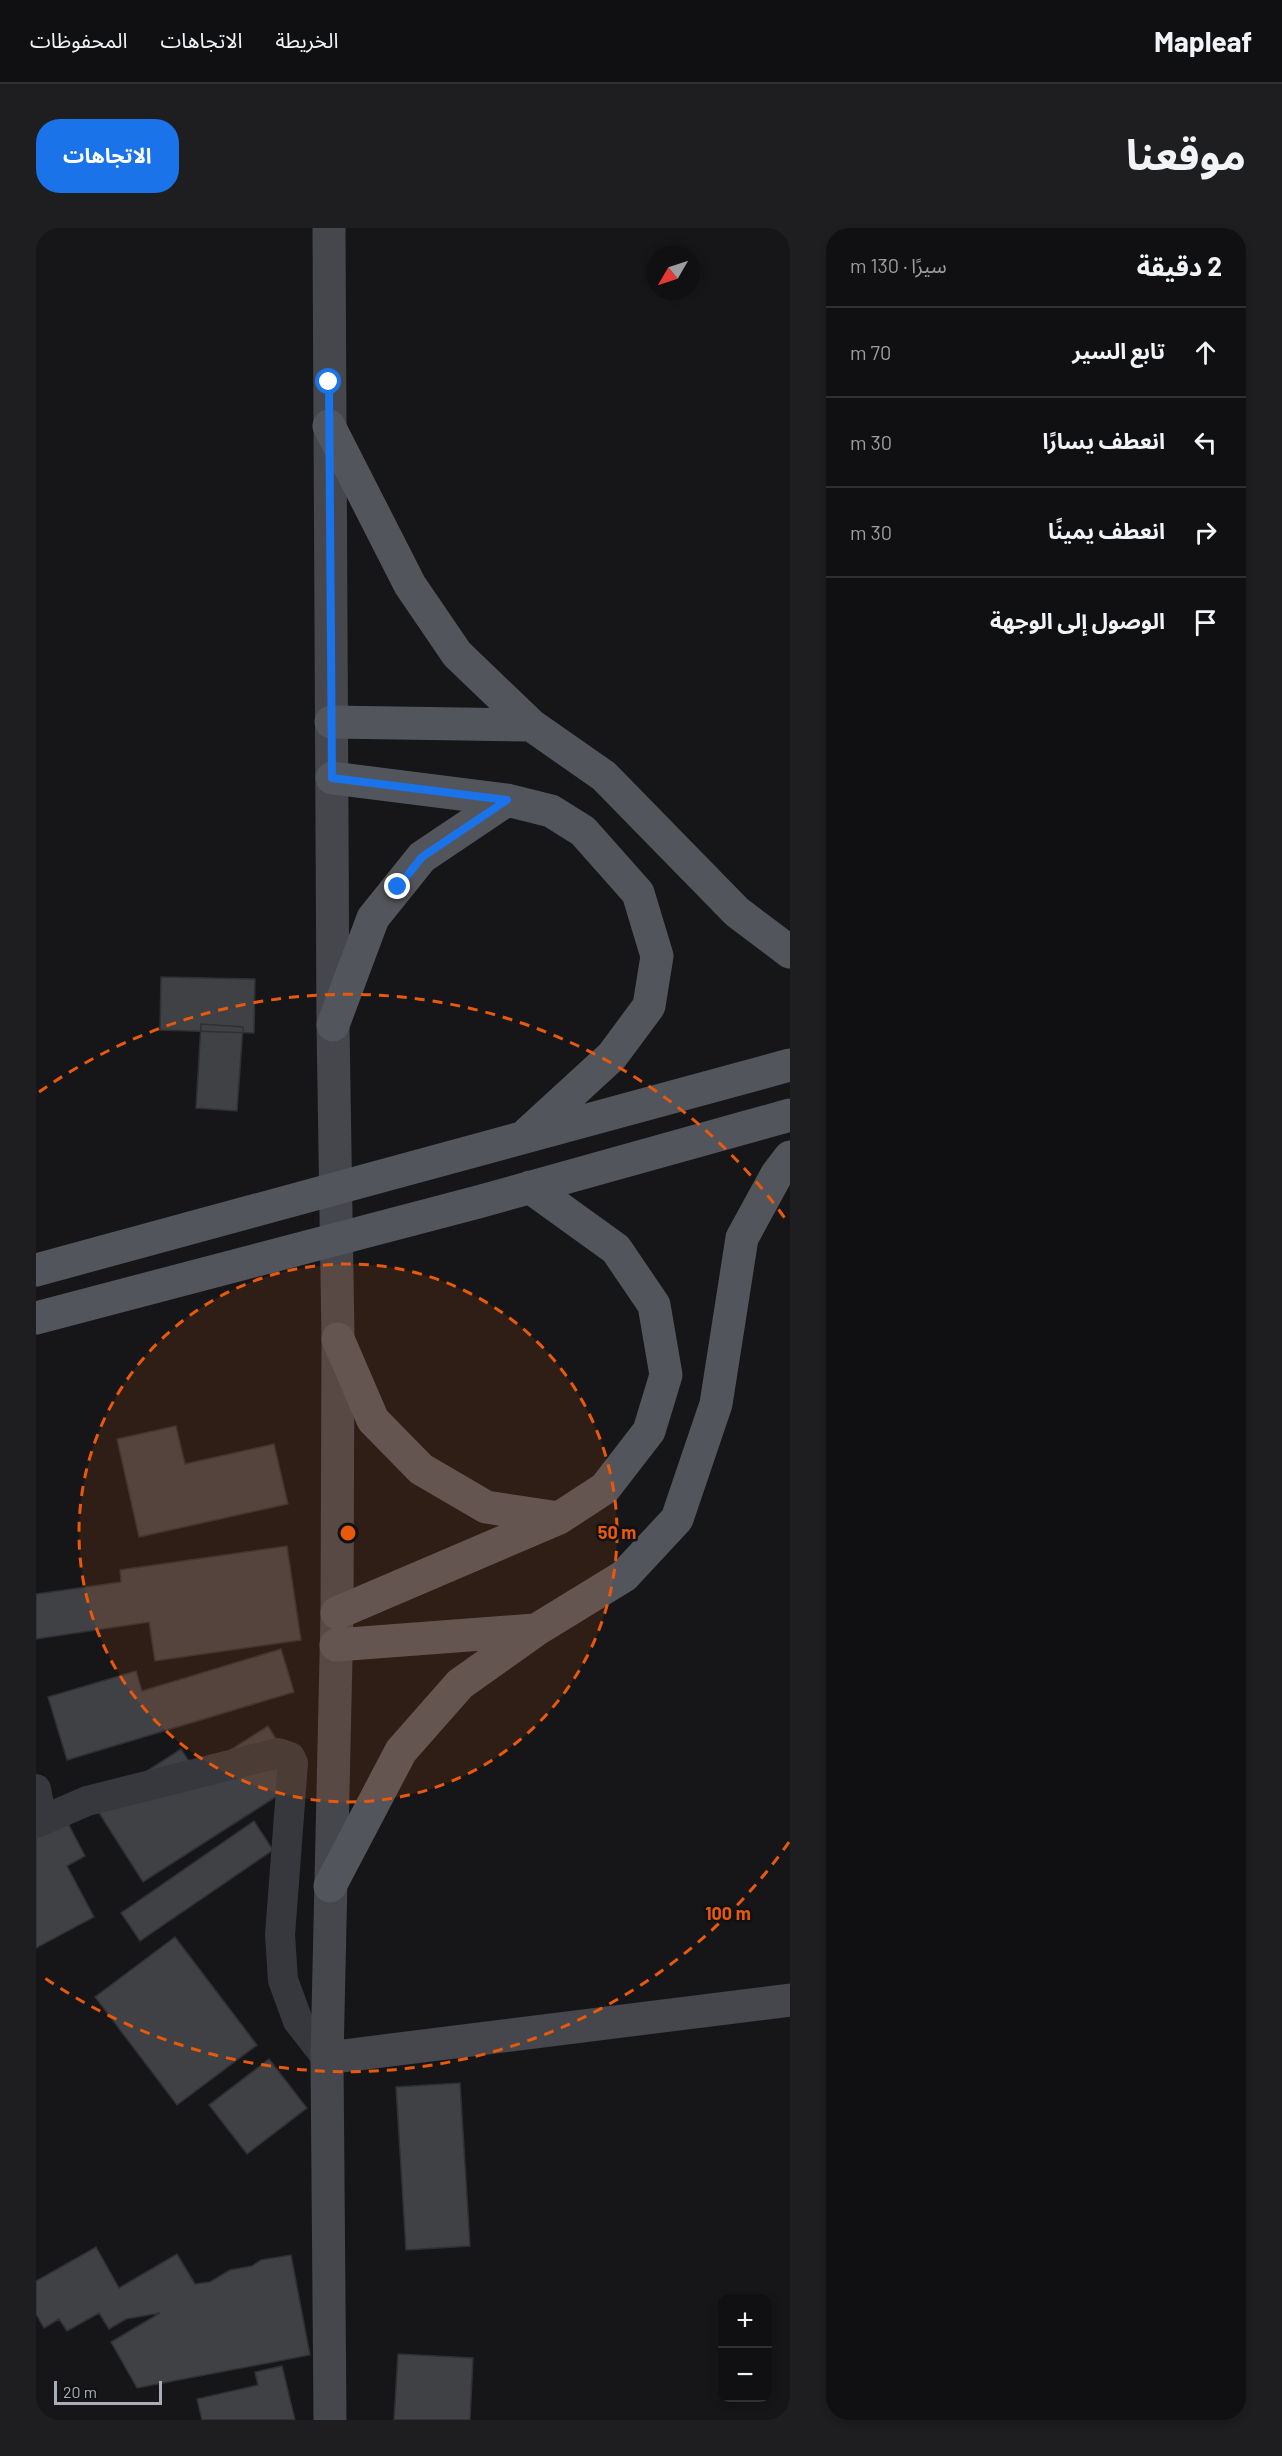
<!DOCTYPE html>
<html lang="ar">
<meta charset="utf-8">
<style>
body{margin:0;font-family:Barlow,"Noto Sans Arabic",sans-serif;background:#1e1e20;color:#f1f3f6;direction:rtl}
.controls{position:absolute;right:18px;bottom:18px;display:grid;overflow:hidden;border-radius:12px;box-shadow:0 3px 9px #0003}
.controls button{width:54px;height:54px;display:grid;place-items:center;padding:0;border:0;border-bottom:2px solid #303032;background:#101012;color:#f1f3f6;font:30px sans-serif}
.compass{position:absolute;left:610px;top:18px;width:54px;height:54px;border-radius:50%;background:#101012;box-shadow:0 3px 9px #0003;rotate:231deg}
.scale{position:absolute;left:18px;bottom:15px;width:108px;box-sizing:border-box;padding-left:6px;border:3px solid #a8adb8;border-top:0;font-size:16px;line-height:21px;white-space:nowrap;color:#a8adb8;-webkit-text-stroke:4px #111113;paint-order:stroke}
.stop{position:absolute;width:18px;height:18px;margin:-14px;border:4px solid #1a73e8;border-radius:50%;background:#fff}
.stop.end{background:#1a73e8;border-color:#fff;box-shadow:0 2px 6px #0008}
.list{margin:0;padding:0;list-style:none}
h2{display:flex;justify-content:space-between;align-items:center;height:78px;margin:0;padding:0 24px;font-size:26px}
h2 small{font-size:20px;font-weight:400;color:#9c9d9f}
.list li{display:grid;grid-template-columns:39px 1fr auto;gap:18px;align-items:center;box-sizing:border-box;height:90px;padding:0 24px;border-top:2px solid #303032}
.list b{display:block;font-size:22px;white-space:nowrap}
.list em{font-size:20px;font-style:normal;color:#9c9d9f}
.icon{flex:none;width:33px;height:33px;fill:none;stroke:currentColor;stroke-width:2;stroke-linecap:round;stroke-linejoin:round}
.map{position:relative;flex:none;width:754px;height:2192px;overflow:hidden;direction:ltr;border-radius:24px}
header{display:flex;align-items:center;gap:36px;box-sizing:border-box;height:84px;padding:0 30px;background:#101012;border-bottom:2px solid #303032}
header strong{font-size:28px}
nav{display:flex;gap:33px;margin-inline-start:auto;font-size:21px}
.intro{display:flex;align-items:center;justify-content:space-between;box-sizing:border-box;height:144px;padding:0 36px}
h1{margin:0;font-size:42px}
.button{padding:15px 27px;border-radius:24px;background:#1a73e8;color:#fff;font-size:21px;font-weight:700}
main{display:flex;gap:36px;padding:0 36px}
aside{flex:1;background:#101012;border-radius:24px;box-shadow:0 3px 9px #0003}
.map>svg:first-child{display:block}
.building{fill:#404145;stroke:#303034;stroke-width:1.5}
.lines{fill:none;stroke-linecap:round;stroke-linejoin:round}
.street{stroke:#37383d;stroke-width:30}
.secondary{stroke:#45474d;stroke-width:33}
.primary{stroke:#53555c;stroke-width:33}
.route{stroke:#1a73e8;stroke-width:8}
.ring{fill:none;stroke:#e8590c;stroke-width:3;stroke-dasharray:10 8}
.centre{fill:#e8590c;stroke:#111113;stroke-width:3}
.ring-label{font-size:18px;text-anchor:middle;font-weight:bold;fill:#e8590c;stroke:#111113;stroke-width:5;stroke-linejoin:round;paint-order:stroke}
</style>
<header>
<strong>Mapleaf</strong>
<nav><a>الخريطة</a><a>الاتجاهات</a><a>المحفوظات</a></nav>
</header>
<div class="intro"><h1>موقعنا</h1><a class="button">الاتجاهات</a></div>
<main>
<aside>
<h2>2 دقيقة<small>سيرًا · 130 m</small></h2>
<ul class="list">
<li><svg class="icon" aria-label="ahead" viewBox="0 0 24 24"><path d="M12 20V5M6 11l6-6 6 6"/></svg><div><b>تابع السير</b></div><em>70 m</em></li>
<li><svg class="icon" aria-label="left" viewBox="0 0 24 24"><path d="M17 20v-9H6M10 6l-5 5 5 5"/></svg><div><b>انعطف يسارًا</b></div><em>30 m</em></li>
<li><svg class="icon" aria-label="right" viewBox="0 0 24 24"><path d="M7 20v-9h11M14 6l5 5-5 5"/></svg><div><b>انعطف يمينًا</b></div><em>30 m</em></li>
<li><svg class="icon" aria-label="arrive" viewBox="0 0 24 24"><path d="M6 21V4h12l-3 4 3 4H6"/></svg><div><b>الوصول إلى الوجهة</b></div></li>
</ul>
</aside>
<div class="map">
<svg width="754" height="2192" viewBox="0 0 754 2192">
<rect width="100%" height="100%" fill="#161618"/>
<path class="building" d="M125,749L219,751L218,805L124,802Z
M165,796L207,799L201,883L160,880Z
M140,1198L149,1236L238,1216L252,1276L103,1309L81,1211Z
M251,1318L265,1412L119,1433L113,1394L0,1411V1366L85,1354L84,1342Z
M245,1421L258,1464L31,1532L12,1469L100,1443L106,1463Z
M232,1498L266,1552L107,1654L58,1577L145,1521L160,1544Z
M23,1578L49,1628L31,1638L58,1689L0,1720V1590Z
M218,1593L237,1622L104,1713L85,1685Z
M139,1709L221,1817L141,1877L59,1769Z
M233,1831L271,1880L211,1926L173,1877Z
M424,1855L434,2018L370,2022L360,1859Z
M60,2019L83,2060L141,2026L159,2056L174,2054L194,2042L216,2038L225,2032L255,2027L274,2127L101,2160L75,2114L124,2085L90,2091L73,2101L63,2085L31,2103L23,2091L8,2100L0,2086V2053Z
M362,2126L437,2130L434,2192H358Z
M246,2138L259,2192H166L161,2171L222,2157L219,2144Z"/>
<g class="lines">
<path class="street" d="M0,1561L6,1592
M0,1595L51,1573L242,1525L254,1529L257,1535L244,1707L247,1752L262,1793L291,1830"/>
<path class="secondary" d="M293,0L297,797L302,1111L301,1385L291,1830L294,2192
M291,1830L754,1772"/>
<path class="primary" d="M293,198L374,357L421,426L495,497L568,548L701,684L754,724
M295,494L495,497
M296,550L471,572
M297,797L337,690L386,629L471,572L515,583L547,603L602,665L621,728L613,778L576,828L492,905
M0,1042L754,837
M0,1090L442,974L754,887
M302,1111L337,1192L385,1241L450,1279L523,1290L569,1260L613,1203L630,1147L618,1077L580,1021L494,959
M301,1385L523,1290
M300,1417L499,1402
M294,1658L365,1523L424,1456L500,1402L588,1348L641,1291L680,1176L706,1010L741,946L754,929"/>
</g>
<g class="lines">
<path class="route" d="M293,154L296,550L471,572L386,629L362,659"/>
</g>
<circle cx="312" cy="1305" r="269" fill="#e8590c" fill-opacity=".12"/>
<g class="ring">
<circle cx="312" cy="1305" r="269"/>
<path d="M753 1614A538 538 0 0 1 3 1746M3 864A538 538 0 0 1 753 996"/>
</g>
<circle cx="312" cy="1305" r="9" class="centre"/>
<g class="ring-label">
<text x="581" y="1311">50 m</text>
<text x="692" y="1692">100 m</text>
</g>
</svg>
<div class="controls">
<button>+</button>
<button>−</button>
</div>
<svg class="compass" viewBox="-18 -18 36 36"><path d="M0-13l5 13h-10z" fill="#e53935"/><path d="M0 13l5-13h-10z" fill="#9c9d9f"/></svg>
<div class="scale">20 m</div>
<div class="stop" style="left:293px;top:154px"></div>
<div class="stop end" style="left:362px;top:659px"></div>
</div>
</main>
